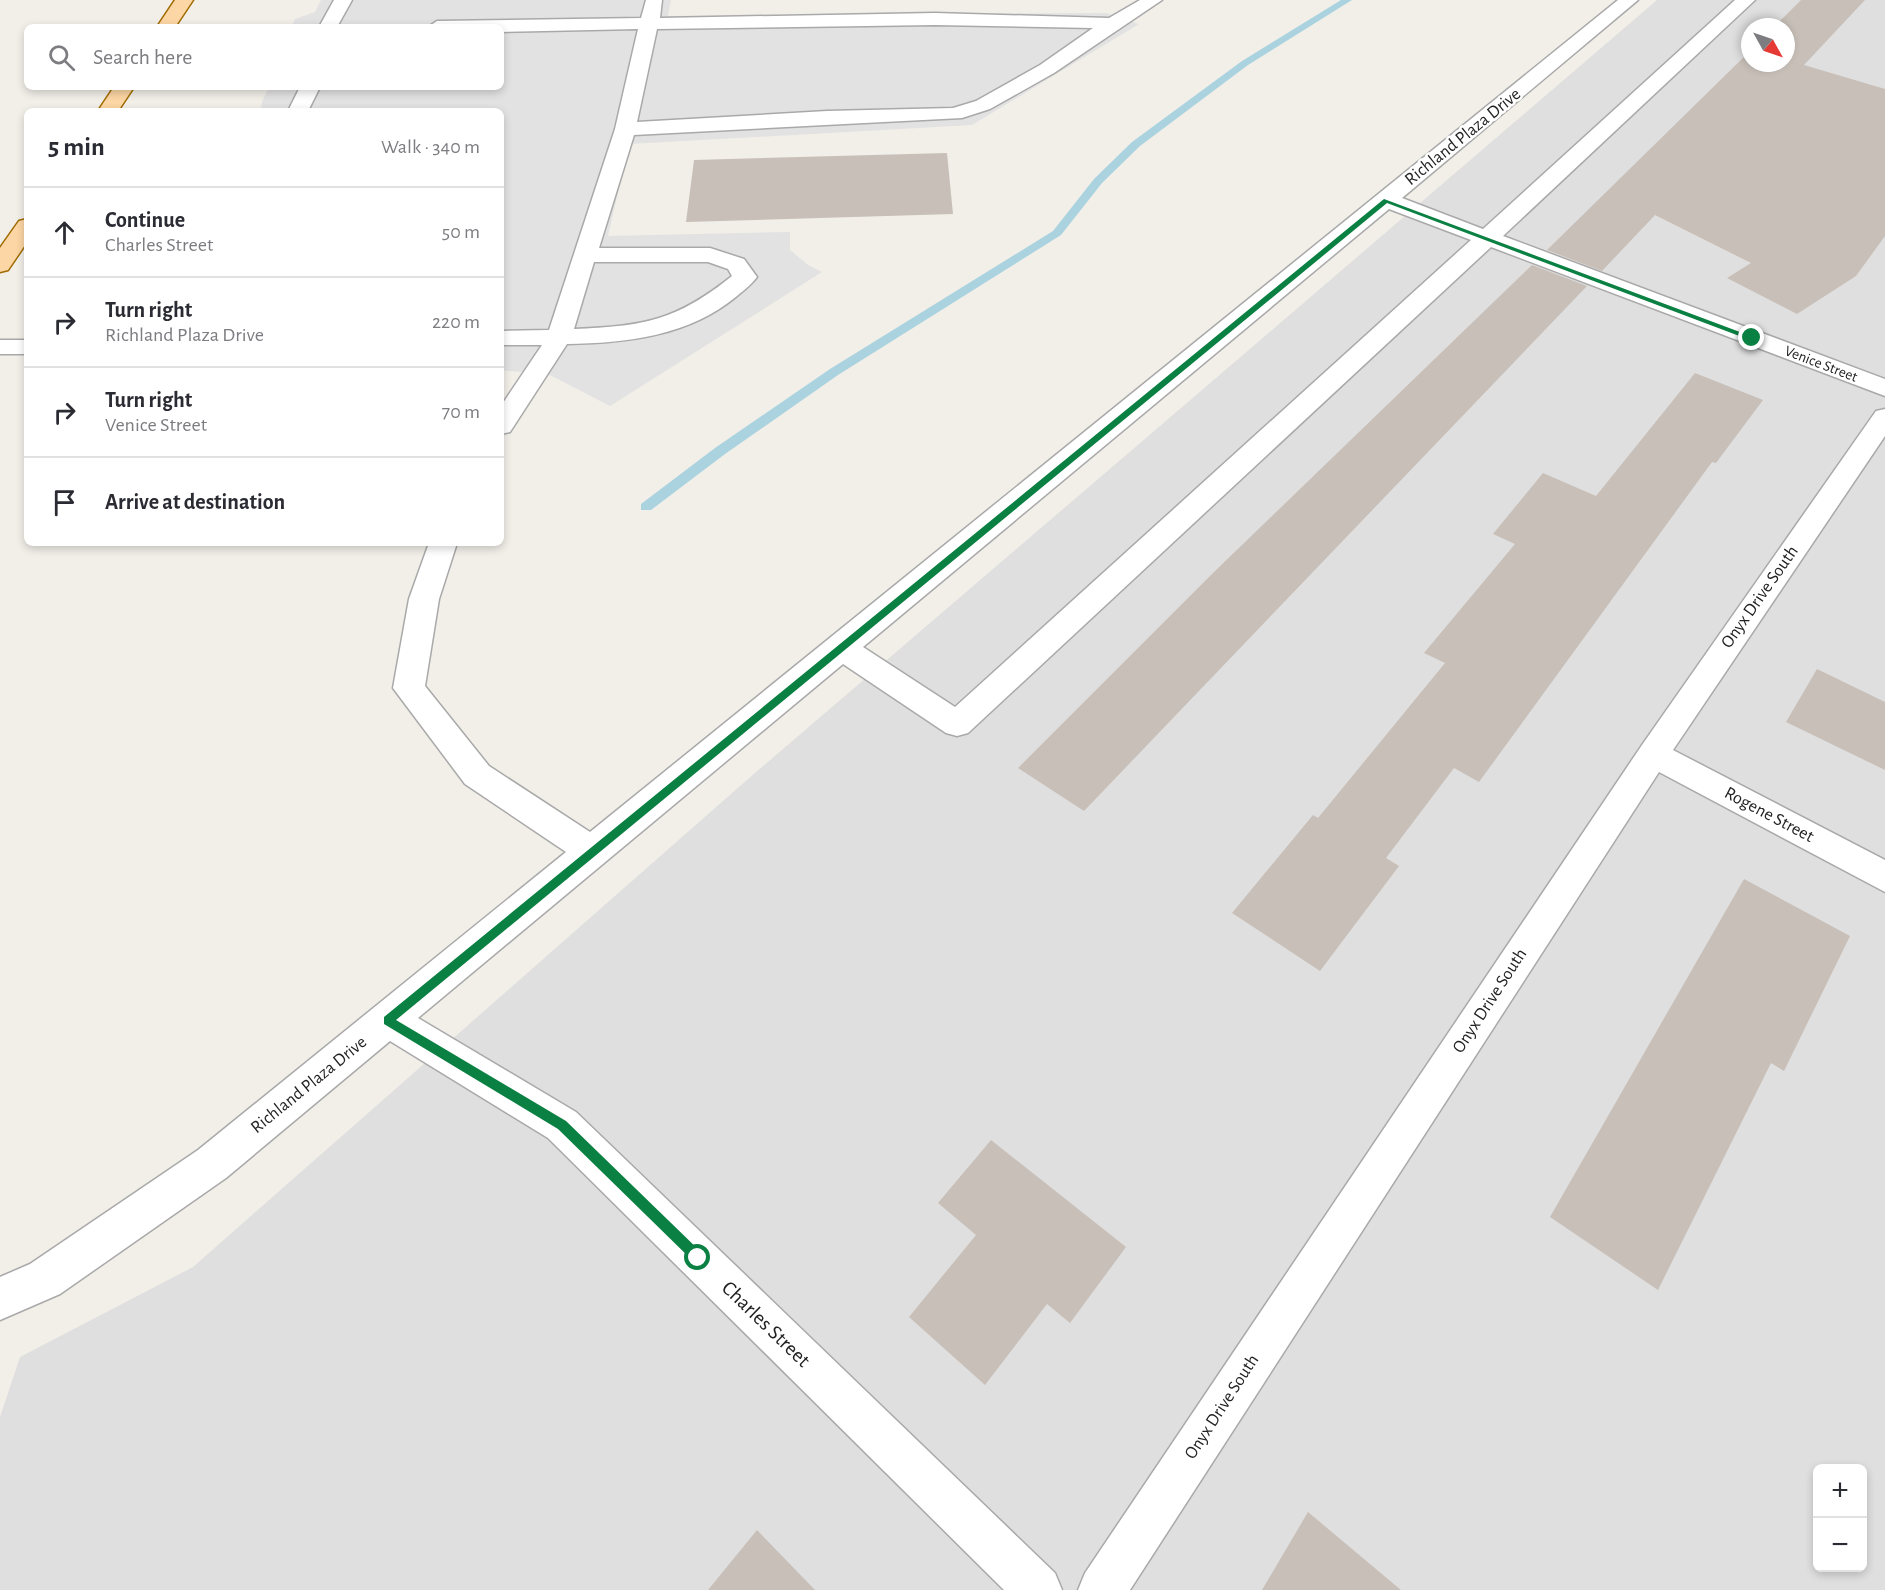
<!DOCTYPE html>
<meta charset="utf-8">
<style>
body{margin:0;font-family:"Alegreya Sans",sans-serif;background:#f2f2f3;color:#2b2b33}
.controls{position:absolute;right:18px;bottom:18px;display:grid;overflow:hidden;border-radius:9px;box-shadow:0 3px 9px #0003}
.controls button{width:54px;height:54px;display:grid;place-items:center;padding:0;border:0;border-bottom:2px solid #e1e1e2;background:#fff;color:#2b2b33;font:30px sans-serif}
.compass{position:absolute;left:1741px;top:18px;width:54px;height:54px;border-radius:50%;background:#fff;box-shadow:0 3px 9px #0003;rotate:130deg}
.stop{position:absolute;width:18px;height:18px;margin:-14px;border:4px solid #0b8043;border-radius:50%;background:#fff}
.stop.end{background:#0b8043;border-color:#fff;box-shadow:0 2px 6px #0008}
.list{margin:0;padding:0;list-style:none}
h2{display:flex;justify-content:space-between;align-items:center;height:78px;margin:0;padding:0 24px;font-size:26px}
h2 small{font-size:20px;font-weight:400;color:#7c7c81}
.list li{display:grid;grid-template-columns:39px 1fr auto;gap:18px;align-items:center;box-sizing:border-box;height:90px;padding:0 24px;border-top:2px solid #e1e1e2}
.list b{display:block;font-size:22px;white-space:nowrap}
.list p{margin:0;font-size:20px;white-space:nowrap;color:#7c7c81}
.list em{font-size:20px;font-style:normal;color:#7c7c81}
.icon{flex:none;width:33px;height:33px;fill:none;stroke:currentColor;stroke-width:2;stroke-linecap:round;stroke-linejoin:round}
.map{position:relative;flex:none;width:1885px;height:1590px;overflow:hidden}
.search{position:absolute;background:#fff;box-shadow:0 3px 9px #0003;left:24px;top:24px;width:480px;height:66px;display:flex;align-items:center;gap:15px;box-sizing:border-box;padding:0 21px;border-radius:9px;color:#7c7c81;font-size:22px}
.panel{position:absolute;background:#fff;box-shadow:0 3px 9px #0003;left:24px;top:108px;width:480px;height:438px;border-radius:9px}
.map>svg:first-child{display:block}
.residential{fill:#e0dfdf;fill-rule:evenodd}
.parking{fill:#e2e2e2}
.lines{fill:none;stroke-linecap:round;stroke-linejoin:round}
.stream{fill:#aad3df;fill-rule:evenodd}
.building{fill:#c7bfb8}
.minor-casing{stroke:#a9a9a9;stroke-width:3}
.major-casing{stroke:#a06b00;stroke-width:3}
.minor{fill:#fff;fill-rule:evenodd}
.major{fill:#fcd6a4;fill-rule:evenodd}
.route{fill:#0b8043}
.labels{text-anchor:middle;dominant-baseline:central;stroke-width:5;stroke-linejoin:round;paint-order:stroke}
.far-street-label{font-size:15px;fill:#222;stroke:#fff}
.street-label{font-size:18px;fill:#222;stroke:#fff}
.near-street-label{font-size:21px;fill:#222;stroke:#fff}
</style>
<div class="map">
<svg width="1885" height="1590" viewBox="0 0 1885 1590">
<rect width="100%" height="100%" fill="#f2efe9"/>
<path class="residential" d="M1657,0H1885V1590H0V1417L20,1357L193,1267L748,779ZM1750,27H1786V63H1750ZM1818,1468H1862V1568H1818Z"/>
<path class="parking" d="M321,0H671L668,16L1106,13L1139,24L972,125L629,144L608,236L790,232V250L808,265L822,272L610,406L550,375L501,370V111H261L262,102L269,87H501V27H292L295,19L315,12Z"/>
<g class="lines">
<path class="stream" d="M1341,0H1352L1248,65L1140,146L1102,183L1061,235L838,375L725,454L651,510H641V504L715,448L830,369L1053,231L1094,179L1132,142L1242,61Z"/>
</g>
<path class="building" d="M1801,0H1865L1804,65L1885,89V236L1856,276L1797,314L1727,278L1751,263L1655,215L1602,271L1547,250L1750,51V63H1786V27H1774Z
M947,153L953,214L686,222L694,160Z
M1532,265L1587,286L1084,811L1018,768L1214,572Z
M1695,373L1763,400L1716,463L1712,462L1479,782L1454,768L1386,858L1399,866L1320,971L1232,913L1313,815L1318,818L1445,663L1424,653L1515,544L1493,534L1543,473L1596,496Z
M1817,669L1885,702V770L1786,722Z
M1744,879L1850,936L1784,1071L1771,1063L1658,1290L1550,1217Z
M991,1140L1126,1247L1070,1323L1047,1304L985,1385L909,1317L976,1235L938,1203Z
M1308,1512L1401,1590H1262Z
M757,1530L815,1590H708Z"/>
<g class="lines">
<defs>
<path id="minor" d="M334,0H352L337,27H319Z
M646,0H662L660,18L935,13L1109,18L1140,0H1162L1054,73L990,109L962,118L634,135L599,248H710L744,259L757,277C751,285 744,290 737,296C689,336 627,343 567,344L510,432L501,434V406L542,345H501V331L549,330L615,129L638,29L501,32V27H428L437,21L641,18ZM935,25L1093,28L1040,65L976,101L953,108L827,111L637,122L657,29ZM594,262H708L728,269L732,276C676,321 644,326 574,329Z
M1618,0H1638L1402,198L1483,229L1735,0H1755L1503,236L1885,379V396L1491,247L968,733L957,736L946,733L843,664L418,1018L576,1112L1055,1573L1062,1590H1004L548,1138L390,1041L226,1178L60,1294L0,1320V1277L30,1264L198,1150L566,852L465,784L393,688L409,599L429,543H457L439,599L425,686L489,766L590,832ZM1389,209L1471,240L955,707L863,647Z
M300,87H320L308,111H288Z
M0,340H27V354H0Z
M1885,409V436L1673,750L1885,860V892L1659,772L1130,1590H1078L1085,1573L1642,745L1876,411Z"/>
<path id="major" d="M175,0H193L175,27H157Z
M114,87H134L118,111H98Z
M27,219V242L8,270L0,272V248L19,221Z"/>
</defs>
<use href="#minor" class="minor-casing"/>
<use href="#major" class="major-casing"/>
<use href="#minor" class="minor"/>
<use href="#major" class="major"/>
</g>
<path class="route" d="M1384,199L1756,338L1750,340L1387,203L396,1020L566,1121L703,1254V1262H694L558,1129L384,1024V1017Z"/>
<g class="labels">
<g class="far-street-label">
<text transform="translate(1821 364) rotate(21)">Venice Street</text>
</g>
<g class="street-label">
<text transform="translate(1463 137) rotate(-39)">Richland Plaza Drive</text>
<text transform="translate(1760 597) rotate(-55)">Onyx Drive South</text>
<text transform="translate(1769 815) rotate(28)">Rogene Street</text>
<text transform="translate(1490 1001) rotate(-57)">Onyx Drive South</text>
<text transform="translate(309 1085) rotate(-39)">Richland Plaza Drive</text>
<text transform="translate(1222 1407) rotate(-57)">Onyx Drive South</text>
</g>
<g class="near-street-label">
<text transform="translate(766 1324) rotate(44)">Charles Street</text>
</g>
</g>
</svg>
<div class="controls">
<button>+</button>
<button>−</button>
</div>
<svg class="compass" viewBox="-18 -18 36 36"><path d="M0-13l5 13h-10z" fill="#e53935"/><path d="M0 13l5-13h-10z" fill="#7c7c81"/></svg>
<div class="stop" style="left:698px;top:1258px"></div>
<div class="stop end" style="left:1752px;top:338px"></div>
<div class="search"><svg class="icon" aria-label="search" viewBox="0 0 24 24"><circle cx="10" cy="10" r="6"/><path d="M15 15l6 6"/></svg>Search here</div>
<section class="panel">
<h2>5 min<small>Walk · 340 m</small></h2>
<ul class="list">
<li><svg class="icon" aria-label="ahead" viewBox="0 0 24 24"><path d="M12 20V5M6 11l6-6 6 6"/></svg><div><b>Continue</b><p>Charles Street</p></div><em>50 m</em></li>
<li><svg class="icon" aria-label="right" viewBox="0 0 24 24"><path d="M7 20v-9h11M14 6l5 5-5 5"/></svg><div><b>Turn right</b><p>Richland Plaza Drive</p></div><em>220 m</em></li>
<li><svg class="icon" aria-label="right" viewBox="0 0 24 24"><path d="M7 20v-9h11M14 6l5 5-5 5"/></svg><div><b>Turn right</b><p>Venice Street</p></div><em>70 m</em></li>
<li><svg class="icon" aria-label="arrive" viewBox="0 0 24 24"><path d="M6 21V4h12l-3 4 3 4H6"/></svg><div><b>Arrive at destination</b></div></li>
</ul>
</section>
</div>
